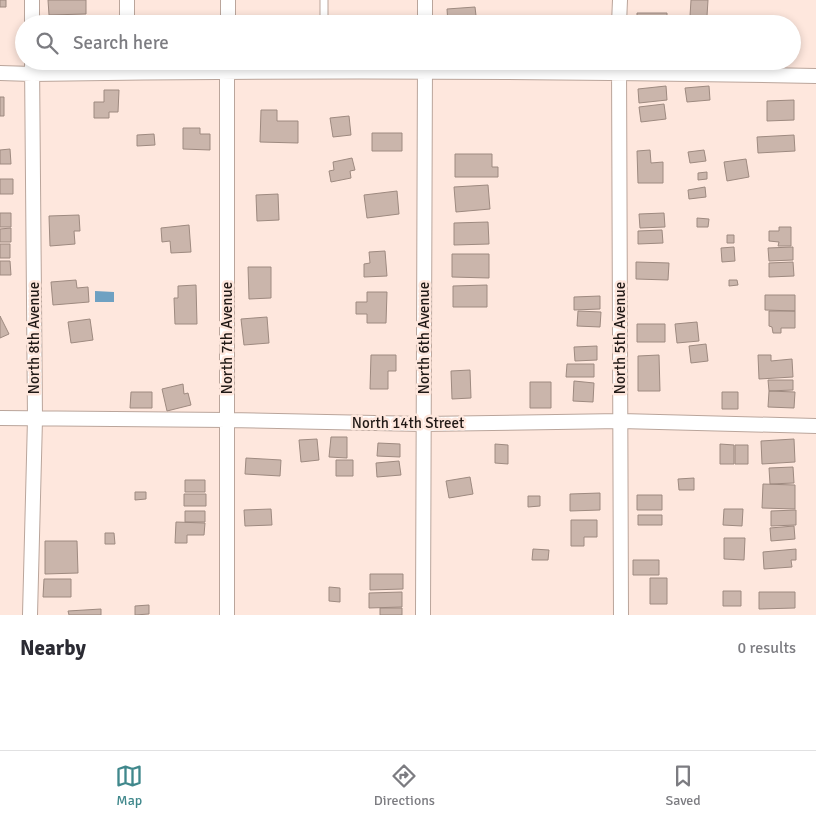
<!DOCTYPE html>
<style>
body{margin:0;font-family:Signika,sans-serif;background:#f2f2f3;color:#2b2b33}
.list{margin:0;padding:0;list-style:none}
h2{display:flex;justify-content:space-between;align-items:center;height:65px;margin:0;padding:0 20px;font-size:21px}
h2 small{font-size:16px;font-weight:400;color:#7c7c81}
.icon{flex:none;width:28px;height:28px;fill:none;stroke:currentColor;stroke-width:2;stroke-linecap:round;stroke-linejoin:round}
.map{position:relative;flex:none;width:816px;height:615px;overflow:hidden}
.search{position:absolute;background:#fff;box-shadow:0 2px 8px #0003;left:15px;right:15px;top:15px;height:55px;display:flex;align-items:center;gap:12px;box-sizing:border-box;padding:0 18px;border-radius:28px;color:#7c7c81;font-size:19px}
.sheet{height:135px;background:#fff}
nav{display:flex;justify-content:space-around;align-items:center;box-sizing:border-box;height:70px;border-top:1px solid #e1e1e2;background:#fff;font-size:14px;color:#7c7c81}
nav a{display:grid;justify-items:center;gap:2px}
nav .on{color:#40888c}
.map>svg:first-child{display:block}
.water{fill:#6fa1c2}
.building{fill:#cab5ab;stroke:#9e8a80}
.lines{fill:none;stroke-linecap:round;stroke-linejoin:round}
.lane-casing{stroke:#baa59b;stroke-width:9}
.street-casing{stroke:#baa59b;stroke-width:16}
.lane{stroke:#fff;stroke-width:7}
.street{stroke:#fff;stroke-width:14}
.labels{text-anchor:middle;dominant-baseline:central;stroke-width:5;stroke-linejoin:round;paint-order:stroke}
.street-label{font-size:15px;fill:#211916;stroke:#fee7dd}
</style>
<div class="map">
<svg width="816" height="615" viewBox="0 0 816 615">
<rect width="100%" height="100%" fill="#fee7dd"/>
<path class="water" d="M95,291L114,292V302H95Z"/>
<path class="building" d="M0,0H6V7H0Z
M48,0H86V14L49,15Z
M691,0H708L707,16H690Z
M475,7L477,24H448L447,9Z
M637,13H667V24H637Z
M666,86L667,100L639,103L638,89Z
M709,86L710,100L687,102L685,88Z
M104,90H119L118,112H109V118H94V102H104Z
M0,97H4V116H0Z
M794,100V120L767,121V101Z
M664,104L666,119L641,122L639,107Z
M261,110H277V121H298V143L260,142Z
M349,116L351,135L333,137L330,118Z
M183,128H200V134H210V150L183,149Z
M372,133H402V151H372Z
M154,134L155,145L137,146V135Z
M794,135L795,151L758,153L757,137Z
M10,149L11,164H0V150Z
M650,150L651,163L663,162V183H638L637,151Z
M704,150L706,161L690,163L688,152Z
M455,154H492V167H498V177H455Z
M352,158L355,170L350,171L351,178L331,182L329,171L334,170L333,162Z
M746,159L749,177L727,181L724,162Z
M707,172V179L698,180V173Z
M0,179H13V194H0Z
M488,185L490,209L456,212L454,187Z
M705,187L706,197L689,199L688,190Z
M397,191L399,214L367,218L364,195Z
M278,194L279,220L257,221L256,195Z
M0,213H11V227H0Z
M664,213L665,227L640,228L639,214Z
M79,215L80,231H74L75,244L50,246L49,216Z
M697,218L709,219L708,227H697Z
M488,222L489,244L454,245V223Z
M189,225L191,252L171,253L170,241L162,242L161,228Z
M779,227H791V246H778L779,242L769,241V231H779Z
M11,228V242H0V229Z
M662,230L663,243L638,244V231Z
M727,235H734V243H727Z
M0,244H10V258H0Z
M734,247L735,261L722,262L721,248Z
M793,247V260L769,261L768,248Z
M385,251L387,276L364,277V264L370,263L369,252Z
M452,254H489V278L452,277Z
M0,261H10L11,275H0Z
M636,262L669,263L668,280L636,279Z
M793,262L794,276L769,277V263Z
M248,267H271V298L249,299Z
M76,280L77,288L88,287L89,302L53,305L51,282Z
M729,280H737L738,285L729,286Z
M196,285L197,324H175L174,298H178V286Z
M487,285V307H453V286Z
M367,292H387L386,323H367V314H356V302H367Z
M765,295H795V311L765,310Z
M600,296V309L574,310V297Z
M578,311L601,312L600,327L577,326Z
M769,311H795V328H781V333H773L772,327L769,326Z
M0,316L9,334L0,338Z
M267,317L269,343L244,345L241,319Z
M90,319L93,340L71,343L68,322Z
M697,322L699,341L677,343L675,324Z
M637,324H665V342H637Z
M706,344L708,361L691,363L689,346Z
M597,346V360L575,361L574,347Z
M371,355H396V371H388V389H370Z
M659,355L660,391H638V356Z
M758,355H771V361L792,359L793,377L759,379Z
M567,364H594V377H566Z
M470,370L471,398L452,399L451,371Z
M768,380H793V390L769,391Z
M574,381L594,383L593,402L573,401Z
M530,382H551V408H530Z
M183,384L184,394L188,393L191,405L167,411L162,389Z
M769,391L795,392L794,408L768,407Z
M131,392H152V408H130Z
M722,392H738V409H722Z
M331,437H347V458L329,457Z
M317,439L319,460L301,462L299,440Z
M794,439L795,462L762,464L761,441Z
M378,443L400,444V457L377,456Z
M495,444L508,445V464L495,463Z
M720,444L734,445V464H720Z
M735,445H748V464H735Z
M246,458L281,460L280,476L245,474Z
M336,460H353V476H336Z
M399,461L401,475L377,477L376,463Z
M793,467L794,483L770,484L769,468Z
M470,477L473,494L449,498L446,481Z
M694,478V490H679L678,479Z
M185,480H205V492H185Z
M763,484L795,485V509L762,508Z
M135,492H146V499L135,500Z
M600,493V510L570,511V494Z
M184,494H206V506H184Z
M637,495H662V510H637Z
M528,496H540V506L528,507Z
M271,509L272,525L245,526L244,510Z
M724,509H743L742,526L723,525Z
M796,510V525L771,526V511Z
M185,511H205V522H185Z
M638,515H662V525H638Z
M571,520H597V537H584V546H571Z
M176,522L205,523L204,535H187V543H175Z
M794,526L795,539L771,541L770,528Z
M105,533H114L115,544H105Z
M724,538H745L744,560L724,559Z
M45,541H77L78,573L45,574Z
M533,549L549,550L548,560H532Z
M796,549V560H791L792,567L764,569L763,552Z
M633,560H659V575H633Z
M370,574H403V589L370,590Z
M650,578H667V604H650Z
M44,579H71V597H43Z
M329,587L340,588V602L329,601Z
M723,591H741V606H723Z
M402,592V607L369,608V593Z
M759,592H795V608L759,609Z
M149,605V614L135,615V606Z
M380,608H402V615H380Z
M101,609V615H69L68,611Z"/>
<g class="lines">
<defs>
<path id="lane" d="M324,24V0"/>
<path id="street" d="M425,0V24
M32,24V0
M127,24V0
M228,24V0
M619,24L620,0
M619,61L621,615
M0,73L32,74C294,70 555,71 816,76
M0,418L227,420L423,424L621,421L816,426
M30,615L35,419L32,61
M227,615V61
M423,615L425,61"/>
</defs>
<use href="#lane" class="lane-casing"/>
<use href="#street" class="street-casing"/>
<use href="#lane" class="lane"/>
<use href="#street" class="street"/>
</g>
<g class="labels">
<g class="street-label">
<text transform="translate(34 338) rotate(-90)">North 8th Avenue</text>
<text transform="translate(227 338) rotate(-90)">North 7th Avenue</text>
<text transform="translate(424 338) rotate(-90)">North 6th Avenue</text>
<text transform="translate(620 338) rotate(-90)">North 5th Avenue</text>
<text x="408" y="423">North 14th Street</text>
</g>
</g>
</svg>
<div class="search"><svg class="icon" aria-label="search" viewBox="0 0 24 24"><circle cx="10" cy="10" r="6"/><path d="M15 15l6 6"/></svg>Search here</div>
</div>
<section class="sheet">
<h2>Nearby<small>0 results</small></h2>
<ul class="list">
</ul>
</section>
<nav>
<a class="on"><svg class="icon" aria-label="map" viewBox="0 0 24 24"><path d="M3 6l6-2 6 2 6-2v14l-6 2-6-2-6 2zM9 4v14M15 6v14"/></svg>Map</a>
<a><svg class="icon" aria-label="directions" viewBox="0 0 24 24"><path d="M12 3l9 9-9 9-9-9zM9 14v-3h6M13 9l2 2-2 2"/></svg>Directions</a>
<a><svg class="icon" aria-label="saved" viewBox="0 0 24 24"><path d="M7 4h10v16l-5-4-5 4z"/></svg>Saved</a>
</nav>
